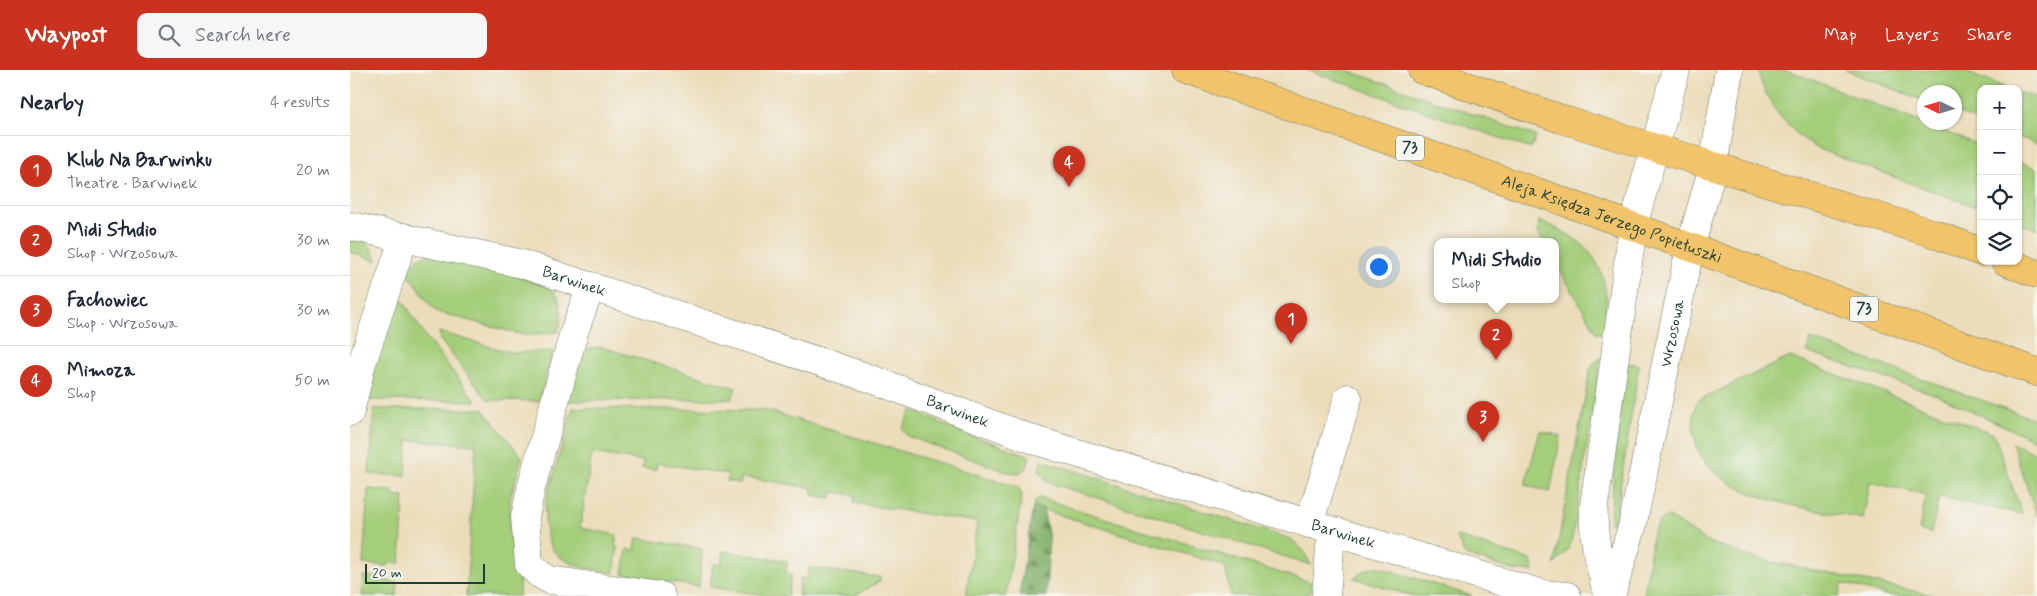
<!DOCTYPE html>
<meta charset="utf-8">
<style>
body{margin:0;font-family:Mynerve,sans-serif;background:#f6f6f7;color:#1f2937}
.controls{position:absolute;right:15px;top:15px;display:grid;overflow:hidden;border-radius:10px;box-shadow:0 1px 4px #0004}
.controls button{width:45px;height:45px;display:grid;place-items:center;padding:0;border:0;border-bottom:1px solid #e0e1e3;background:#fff;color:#1f2937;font:25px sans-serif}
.compass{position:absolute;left:1567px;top:15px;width:45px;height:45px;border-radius:50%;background:#fff;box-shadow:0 1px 4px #0004;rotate:274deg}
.scale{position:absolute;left:15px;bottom:12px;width:120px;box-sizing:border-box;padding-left:5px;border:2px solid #1f3d34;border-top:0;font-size:14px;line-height:18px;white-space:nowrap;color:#1f3d34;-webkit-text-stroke:4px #f6f6f2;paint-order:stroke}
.you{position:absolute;left:1028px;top:196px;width:18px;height:18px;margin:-12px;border:4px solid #fff;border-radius:50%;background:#1a73e8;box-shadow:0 0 0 8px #1a73e833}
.badge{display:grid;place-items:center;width:32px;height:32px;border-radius:50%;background:#c8321e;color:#fff;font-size:16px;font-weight:700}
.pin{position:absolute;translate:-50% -41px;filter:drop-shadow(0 1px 2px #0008)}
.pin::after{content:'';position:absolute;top:26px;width:18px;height:15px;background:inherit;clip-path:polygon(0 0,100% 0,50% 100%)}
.popup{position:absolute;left:1084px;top:168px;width:125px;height:65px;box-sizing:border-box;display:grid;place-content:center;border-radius:10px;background:#fff;filter:drop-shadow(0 1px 4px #0005);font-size:16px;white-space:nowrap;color:#747a83}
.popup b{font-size:19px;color:#1f2937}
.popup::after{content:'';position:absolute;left:50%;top:100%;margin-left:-10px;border:10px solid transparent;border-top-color:#fff}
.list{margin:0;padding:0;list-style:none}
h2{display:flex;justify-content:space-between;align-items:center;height:65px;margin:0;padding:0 20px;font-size:21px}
h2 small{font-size:16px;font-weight:400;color:#747a83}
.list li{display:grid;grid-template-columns:32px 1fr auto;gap:15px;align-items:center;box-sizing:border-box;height:70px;padding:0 20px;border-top:1px solid #e0e1e3}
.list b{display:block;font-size:19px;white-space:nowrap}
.list p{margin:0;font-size:16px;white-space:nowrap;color:#747a83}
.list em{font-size:16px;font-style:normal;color:#747a83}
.icon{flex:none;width:28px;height:28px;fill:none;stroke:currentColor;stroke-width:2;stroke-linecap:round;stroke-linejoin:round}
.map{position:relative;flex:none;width:1687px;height:526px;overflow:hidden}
header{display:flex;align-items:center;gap:30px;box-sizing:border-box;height:70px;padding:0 25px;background:#c8321e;color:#fff}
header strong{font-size:24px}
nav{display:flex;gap:28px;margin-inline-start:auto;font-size:18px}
.search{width:350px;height:45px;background:#f6f6f7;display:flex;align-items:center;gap:12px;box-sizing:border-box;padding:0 18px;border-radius:10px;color:#747a83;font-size:19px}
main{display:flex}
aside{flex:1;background:#fff}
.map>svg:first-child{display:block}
.green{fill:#a4ce7a;stroke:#628657}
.forest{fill:url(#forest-firs);stroke:#51774f}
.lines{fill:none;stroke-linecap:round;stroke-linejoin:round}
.minor-casing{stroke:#677563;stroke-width:29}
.major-casing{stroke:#677563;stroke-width:29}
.minor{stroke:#fff;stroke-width:28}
.major{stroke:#f1c36a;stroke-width:28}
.labels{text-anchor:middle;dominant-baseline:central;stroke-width:5;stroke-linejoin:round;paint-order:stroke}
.shield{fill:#f6f6f2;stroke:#60746d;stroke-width:1}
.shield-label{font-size:15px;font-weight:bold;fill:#1f3d34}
.street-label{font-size:16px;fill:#1f3d34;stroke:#f6f6f2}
</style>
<header>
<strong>Waypost</strong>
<div class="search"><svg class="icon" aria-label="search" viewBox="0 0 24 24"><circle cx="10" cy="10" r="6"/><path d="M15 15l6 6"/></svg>Search here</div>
<nav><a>Map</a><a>Layers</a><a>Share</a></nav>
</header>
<main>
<aside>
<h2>Nearby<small>4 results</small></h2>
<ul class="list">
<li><span class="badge">1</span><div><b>Klub Na Barwinku</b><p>Theatre · Barwinek</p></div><em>20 m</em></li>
<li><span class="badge">2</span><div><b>Midi Studio</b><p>Shop · Wrzosowa</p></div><em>30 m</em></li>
<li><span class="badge">3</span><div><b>Fachowiec</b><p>Shop · Wrzosowa</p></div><em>30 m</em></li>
<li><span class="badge">4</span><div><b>Mimoza</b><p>Shop</p></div><em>50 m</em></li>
</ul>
</aside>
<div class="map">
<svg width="1687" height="526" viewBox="0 0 1687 526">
<defs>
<pattern id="forest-firs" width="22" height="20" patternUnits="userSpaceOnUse" patternTransform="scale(1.25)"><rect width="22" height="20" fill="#83b16a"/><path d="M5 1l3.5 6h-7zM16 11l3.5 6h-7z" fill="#6b9158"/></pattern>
</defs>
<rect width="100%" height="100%" fill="#f6f6f2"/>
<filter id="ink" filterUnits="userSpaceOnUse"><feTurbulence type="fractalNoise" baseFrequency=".02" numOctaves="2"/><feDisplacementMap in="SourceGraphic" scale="10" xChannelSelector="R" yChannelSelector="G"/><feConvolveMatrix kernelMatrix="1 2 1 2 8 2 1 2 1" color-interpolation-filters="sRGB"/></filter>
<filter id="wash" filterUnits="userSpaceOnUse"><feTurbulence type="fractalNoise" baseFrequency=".0096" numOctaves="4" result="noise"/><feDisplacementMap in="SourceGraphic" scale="20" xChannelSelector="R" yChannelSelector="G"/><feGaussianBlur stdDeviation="1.12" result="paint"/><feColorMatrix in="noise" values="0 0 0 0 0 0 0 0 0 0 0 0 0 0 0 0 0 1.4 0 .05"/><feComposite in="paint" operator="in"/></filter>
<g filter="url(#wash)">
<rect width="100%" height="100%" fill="#ecddba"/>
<path class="green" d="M957,0H996L1186,66L1181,79Z
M1408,0H1437L1631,76V139L1468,79C1438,60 1416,35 1408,0Z
M1495,0H1609L1660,19H1631V52L1605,42L1604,22H1574V31Z
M1668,22L1687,28V74L1668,67Z
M1668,91L1687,99V159L1668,153Z
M1189,151C1249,173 1261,203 1255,264L1247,263L1205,192V171H1193L1188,163Z
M0,163C14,170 22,175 27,191L0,182Z
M79,184C102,190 192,206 204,222C214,234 212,248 208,262L173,265L87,242C73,231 71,213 55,204L69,188Z
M47,225L52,229L77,269L126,331L16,330L22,302Z
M89,262L163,283L203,281L189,331L138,330L90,270Z
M1460,269L1687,350V371L1587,325L1457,282Z
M252,277L386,318L382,329L216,331L232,279Z
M1440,287L1644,364L1672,444L1589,427L1581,463L1569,460L1576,425L1520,412L1513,449C1451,436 1320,427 1347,331Z
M1251,288L1223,464L1219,478L1204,495L1240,300L1244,293Z
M1277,293L1289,295L1265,450L1260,454L1267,355Z
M223,338L416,340L668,417L672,425L656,526H616L627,452L504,433L505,425L483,422L481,428L462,425L463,418L392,407L390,414L377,411L378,404L307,393L306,400L292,398L293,391L242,383L230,458L267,465L265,477H268L264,503C214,495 190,490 196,431Z
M24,339H133L172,387L160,428V462L163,479L170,496L169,526H116L126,375L58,370L56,406L19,404Z
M562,340L606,360L680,386L677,398L669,403L657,402L557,366L552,358Z
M1190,361L1211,366L1200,422L1175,415Z
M1662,373L1687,384V446Z
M691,390L941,469L953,480L961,495L697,412L689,400Z
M18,419L43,421V426L54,427L50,493H38V496L13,494Z
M690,428L963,513L964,518L955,526H881L875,496L684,437L685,431Z
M1318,446L1356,471L1399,487L1588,526H1540L1492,513L1489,526H1294L1303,462L1309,452Z
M1106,466L1181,490L1184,501H1166L1115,485Z
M287,468L352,479L349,517L273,504L277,479L285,480Z
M373,481L437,491L436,503L441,504L438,526H422L360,517L363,494L371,495Z
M1029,497L1033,498L1122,526H1062L1004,508L1018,498Z
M459,498L530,507V511L504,526H448L450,508L457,509Z
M13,506L36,508V512H48L47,526H12Z"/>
<path class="forest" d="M683,437L693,439L699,468L696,526H669Z"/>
</g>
<g filter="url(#ink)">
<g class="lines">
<defs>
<g id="minor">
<path id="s1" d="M0,156L172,194L519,308L687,371L1192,524L1217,526"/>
<path d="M241,216L224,262L181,418L175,447L179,494L189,504L200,510L311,526"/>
<path d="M0,342L12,293L54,167"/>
<path d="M959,454L998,328"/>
<path d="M976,526L980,478L985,462"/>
<path d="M1258,526C1250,496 1242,468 1244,436L1283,157L1326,0"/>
<path id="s2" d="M1261,526L1282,457L1340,178L1363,96L1379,0"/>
</g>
<g id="major">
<path id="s3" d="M836,0L1187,122L1687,302"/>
<path d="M1072,0L1211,49L1585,164L1631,182"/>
<path d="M1655,191L1687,204"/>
</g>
</defs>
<use href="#minor" class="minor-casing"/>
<use href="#major" class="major-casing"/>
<use href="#minor" class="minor"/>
<use href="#major" class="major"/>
</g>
</g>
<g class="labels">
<g class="shield">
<rect x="1046" y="65.5" width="28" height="25" rx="4"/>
<rect x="1500" y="226.5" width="28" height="25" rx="4"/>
</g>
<g class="shield-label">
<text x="1060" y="78">73</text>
<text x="1514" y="239">73</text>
</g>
<g class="street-label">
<text stroke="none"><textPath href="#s3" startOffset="451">Aleja Księdza Jerzego Popiełuszki</textPath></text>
<text stroke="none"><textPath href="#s1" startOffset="231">Barwinek</textPath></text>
<text stroke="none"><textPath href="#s2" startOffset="270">Wrzosowa</textPath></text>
<text stroke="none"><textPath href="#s1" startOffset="636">Barwinek</textPath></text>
<text stroke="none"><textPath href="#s1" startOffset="1041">Barwinek</textPath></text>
</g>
</g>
</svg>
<div class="controls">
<button>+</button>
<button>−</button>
<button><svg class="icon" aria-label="locate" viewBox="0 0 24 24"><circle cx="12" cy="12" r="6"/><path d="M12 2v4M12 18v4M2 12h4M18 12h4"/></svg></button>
<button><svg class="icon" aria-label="layers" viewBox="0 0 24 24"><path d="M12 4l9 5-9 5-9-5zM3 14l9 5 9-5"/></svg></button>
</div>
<svg class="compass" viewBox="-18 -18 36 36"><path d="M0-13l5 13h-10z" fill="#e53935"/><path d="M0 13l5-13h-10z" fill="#747a83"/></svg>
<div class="scale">20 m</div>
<div class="you"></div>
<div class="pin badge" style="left:941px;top:274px">1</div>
<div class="pin badge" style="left:1146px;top:290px">2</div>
<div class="popup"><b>Midi Studio</b>Shop</div>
<div class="pin badge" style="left:1133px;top:372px">3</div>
<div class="pin badge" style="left:719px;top:117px">4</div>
</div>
</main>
